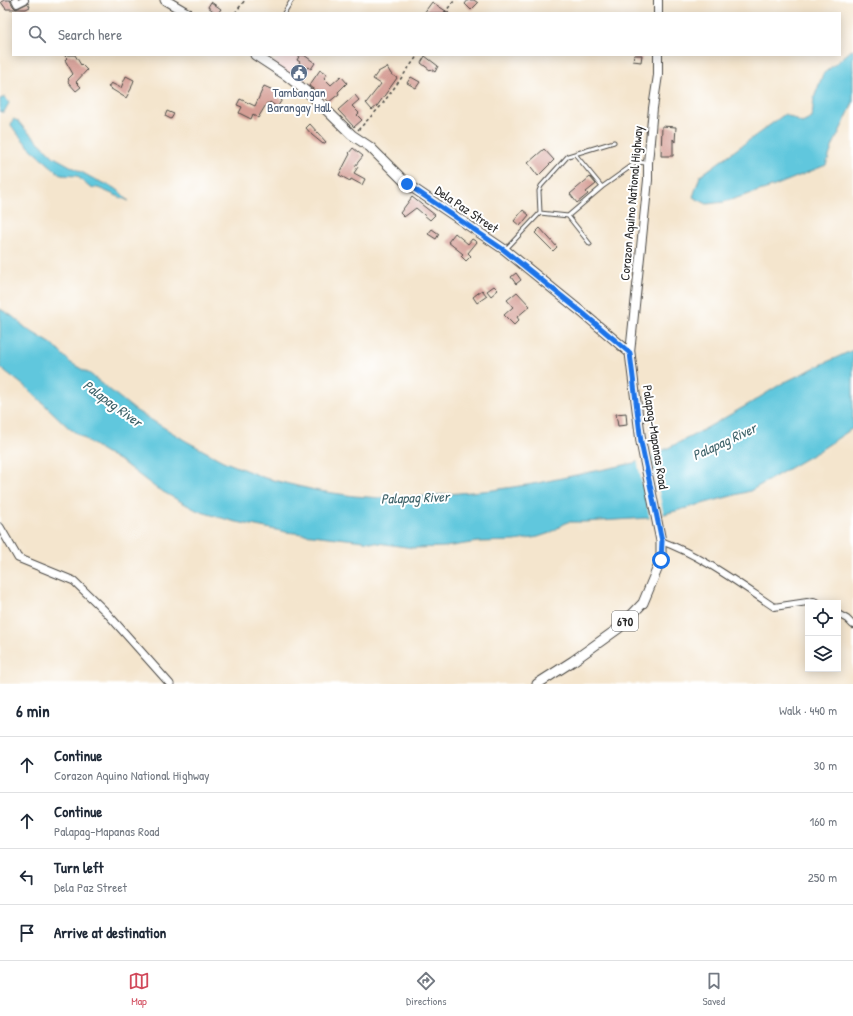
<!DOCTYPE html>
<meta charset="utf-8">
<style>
body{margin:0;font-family:"Patrick Hand",sans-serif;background:#f6f6f7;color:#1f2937}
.controls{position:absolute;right:12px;bottom:12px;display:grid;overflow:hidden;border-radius:0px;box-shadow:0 2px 10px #0003}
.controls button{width:36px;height:36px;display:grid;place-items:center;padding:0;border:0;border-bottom:1px solid #e0e1e3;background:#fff;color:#1f2937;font:20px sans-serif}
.stop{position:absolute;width:12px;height:12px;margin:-9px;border:3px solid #1a73e8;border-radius:50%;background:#fff}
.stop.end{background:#1a73e8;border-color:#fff;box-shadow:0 1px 4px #0008}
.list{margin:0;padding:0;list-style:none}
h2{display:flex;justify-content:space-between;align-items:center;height:52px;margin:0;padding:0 16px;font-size:17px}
h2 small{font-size:13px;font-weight:400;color:#747a83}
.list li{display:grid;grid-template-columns:26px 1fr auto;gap:12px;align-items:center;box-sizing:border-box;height:56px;padding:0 16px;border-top:1px solid #e0e1e3}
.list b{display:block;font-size:15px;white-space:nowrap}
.list p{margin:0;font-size:13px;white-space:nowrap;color:#747a83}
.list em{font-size:13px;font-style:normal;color:#747a83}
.icon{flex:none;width:22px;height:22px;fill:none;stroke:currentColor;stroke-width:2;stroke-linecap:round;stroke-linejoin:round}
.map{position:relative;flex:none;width:853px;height:684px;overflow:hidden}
.search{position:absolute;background:#fff;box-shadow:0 2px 10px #0003;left:12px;right:12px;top:12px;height:44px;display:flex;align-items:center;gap:10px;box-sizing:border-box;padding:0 14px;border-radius:0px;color:#747a83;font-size:15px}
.sheet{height:276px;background:#fff}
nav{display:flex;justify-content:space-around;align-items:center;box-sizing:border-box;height:56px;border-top:1px solid #e0e1e3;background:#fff;font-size:11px;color:#747a83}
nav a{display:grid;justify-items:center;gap:2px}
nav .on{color:#d1495b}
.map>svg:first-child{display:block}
.built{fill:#f7d0cd}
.water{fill:#60c7dd;stroke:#467984}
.pier{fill:#f4e5cd}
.building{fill:#d59e95}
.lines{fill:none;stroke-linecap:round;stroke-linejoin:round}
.service-casing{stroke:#494743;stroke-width:5}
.minor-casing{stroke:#494743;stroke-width:8}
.tertiary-casing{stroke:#494743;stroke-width:9}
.secondary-casing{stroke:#494743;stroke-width:10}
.primary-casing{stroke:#494743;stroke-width:11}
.path{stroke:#494743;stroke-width:1.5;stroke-dasharray:3 3;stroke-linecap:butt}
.service{stroke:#fff;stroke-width:3}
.minor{stroke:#fff;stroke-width:6}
.tertiary{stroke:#fff;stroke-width:7}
.secondary{stroke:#fff;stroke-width:8}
.primary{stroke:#fff;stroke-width:9}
.route{stroke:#1a73e8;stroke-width:5}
.labels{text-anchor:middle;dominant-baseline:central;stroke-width:4;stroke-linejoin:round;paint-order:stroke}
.shield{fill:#fff;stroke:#6b6b6b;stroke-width:1}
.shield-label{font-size:12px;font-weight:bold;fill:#2b2b2b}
.service-label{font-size:13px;fill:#4e5e75;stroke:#fff}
.street-label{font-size:13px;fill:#2b2b2b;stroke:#fff}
.water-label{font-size:14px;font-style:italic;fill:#3e6269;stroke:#fff}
</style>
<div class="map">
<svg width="853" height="684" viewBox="0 0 853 684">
<rect width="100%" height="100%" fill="#fff"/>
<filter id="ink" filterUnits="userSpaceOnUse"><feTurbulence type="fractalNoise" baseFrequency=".025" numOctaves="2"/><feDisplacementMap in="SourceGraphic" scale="8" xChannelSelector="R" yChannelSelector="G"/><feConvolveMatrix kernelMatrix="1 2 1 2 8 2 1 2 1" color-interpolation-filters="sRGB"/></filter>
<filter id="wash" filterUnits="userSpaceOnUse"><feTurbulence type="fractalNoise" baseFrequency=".012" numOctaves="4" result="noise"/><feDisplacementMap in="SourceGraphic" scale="16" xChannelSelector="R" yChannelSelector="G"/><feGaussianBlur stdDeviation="0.9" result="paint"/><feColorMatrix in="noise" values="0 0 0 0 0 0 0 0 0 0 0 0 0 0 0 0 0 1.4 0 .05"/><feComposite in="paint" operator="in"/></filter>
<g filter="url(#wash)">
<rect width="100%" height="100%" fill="#f4e5cd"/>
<path class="built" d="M279,55H307L317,62L302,84L273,65Z"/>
<path class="water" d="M853,49V103L847,116L833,145L826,165L772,187L724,202L707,204L693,197L700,176L785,114L802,123L812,118L814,98L823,74Z
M5,97L9,103L4,112H0V99Z
M13,119L18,121L23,127L54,157L94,179L106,184L118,190L129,201L98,188L89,187L77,176L61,175L29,147L16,132L11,125Z
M0,309L12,316L27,329L52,344L71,363L90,374L135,410L186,441L223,461L265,478L289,484L319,491L354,496L381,498L415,497L493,490L533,484L634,463L654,455L696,434L749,404L781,384L816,367L853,350V428L819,451L750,491L668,513L648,518L584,522H567L550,533L538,537L515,541L478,542L445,547L413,548L364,541L286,532L232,521L198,511L156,488L122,462L98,448L69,428L28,389L0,367Z"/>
<path class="pier" d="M651,454L664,516L650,519L637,460Z"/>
<g id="blocks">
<path class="building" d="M4,0H10L13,6L16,9L28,3L30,7L26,9H6L1,2Z
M468,0H474L478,3L471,10L465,4Z
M211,2L221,9L218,13H216L208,7Z
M432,2L449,13H424Z
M64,55H75L81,65V64L87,70L76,82L81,87L76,91L68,82L69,80L68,79L73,74L65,60L67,58Z
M300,55H304L315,63L311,69L308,67L300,78L293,73L300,62L297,60Z
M634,55H642L641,62L633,61Z
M425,56L438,66L435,72L431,69L430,70L421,63Z
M387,67L391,74L397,78L377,106L372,110L366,103L381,84L373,79L378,72Z
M320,70L327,74L324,78L331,85L341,76L347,83L338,92L339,94L329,102L317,89L316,91L309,86Z
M126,76L134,80L131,89L126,98L108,87L111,83L121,88Z
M411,77L420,82L416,88L407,83Z
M264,86L275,91L274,94L282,100L277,107L270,102L269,104L267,103L258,118L253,114L251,119L239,113L242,107L237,105L240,99L255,106Z
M355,95L359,100L352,106L359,113L357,115L362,120L354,127L338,110Z
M167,111L174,114L171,119L165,116Z
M310,124L326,142L323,144L312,135L306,128Z
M662,126L676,127L675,142L673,139V156H661Z
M353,148L363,156L355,166L358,167L354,173L365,179L362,185L351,179L350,181L339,175L350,154L349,153Z
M544,149L554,160L538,176L528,163Z
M590,177L596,184L586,192L588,194L577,203L570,194Z
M412,197L435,215L430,220L416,208L404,217L400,213Z
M523,210L529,215L520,226L514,221Z
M540,228L557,247L553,251L535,233Z
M432,229L439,234L436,239L428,234Z
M455,233L468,244L472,239L477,242L468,253L471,256L466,261L461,256L463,254L448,242Z
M516,273L521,280L516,284L511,277Z
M494,286L498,290L491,296L487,291Z
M482,290L487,296L477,303L473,297Z
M517,292L530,306L517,317L519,320L514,325L504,315L513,307L507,300Z
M626,413L627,425L618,426L616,414Z"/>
</g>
</g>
<g filter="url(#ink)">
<use href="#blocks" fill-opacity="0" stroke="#494743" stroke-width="1"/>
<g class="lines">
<defs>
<path id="service" d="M284,13L292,0
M575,154L602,187
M540,213L568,216L602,187L637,162L646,163
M568,216L590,244
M506,249L540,213L539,191L541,186L568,156L614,142"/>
<path id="minor" d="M15,0L17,4L25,0
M661,541C702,556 738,583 774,607L814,601L818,603
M838,614L847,619L853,625"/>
<path id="tertiary" d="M0,527L18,558L74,581L106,612L170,684"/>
<path id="secondary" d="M658,0V13
M630,353L648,180V163L653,108L658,75V55"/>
<path id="primary" d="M165,0L187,13
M255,55L287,76L312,96L352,135L370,147L407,184L505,250L584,314L630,353L641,442L661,541V560L643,603L619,628L573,661L537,684"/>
</defs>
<use href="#service" class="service-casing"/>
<use href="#minor" class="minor-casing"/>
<use href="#tertiary" class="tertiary-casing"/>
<use href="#secondary" class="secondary-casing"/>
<use href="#primary" class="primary-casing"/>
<path class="path" d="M235,13L245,0
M444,13L455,0
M358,130L381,106L418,55"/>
<use href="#service" class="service"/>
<use href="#minor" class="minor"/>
<use href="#tertiary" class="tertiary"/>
<use href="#secondary" class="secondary"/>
<use href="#primary" class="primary"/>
</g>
</g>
<g class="lines" filter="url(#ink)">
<path class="route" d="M407,184L504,250L584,314L630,353L641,442L662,541L661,560"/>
</g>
<defs>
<symbol id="civic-disc" viewBox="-11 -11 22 22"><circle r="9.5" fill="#5c6f8a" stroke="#fff"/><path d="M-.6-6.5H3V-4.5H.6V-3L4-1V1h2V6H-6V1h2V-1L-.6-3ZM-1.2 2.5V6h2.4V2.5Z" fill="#fff"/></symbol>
</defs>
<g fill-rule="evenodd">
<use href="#civic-disc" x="289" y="63" width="20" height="20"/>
</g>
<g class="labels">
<rect class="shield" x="612" y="611" width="26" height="20" rx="3"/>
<g class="shield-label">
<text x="625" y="621">670</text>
</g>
<g class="service-label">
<text x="299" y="92">Tambangan<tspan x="299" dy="15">Barangay Hall</tspan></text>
</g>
<g class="street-label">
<text transform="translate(631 203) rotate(-85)">Corazon Aquino National Highway</text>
<text transform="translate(467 209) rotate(34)">Dela Paz Street</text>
<text transform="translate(656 437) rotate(81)">Palapag-Mapanas Road</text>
</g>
<g class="water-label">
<text transform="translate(113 403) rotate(36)">Palapag River</text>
<text transform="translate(724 441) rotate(-25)">Palapag River</text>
<text transform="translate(415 497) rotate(-2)">Palapag River</text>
</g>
</g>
</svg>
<div class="controls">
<button><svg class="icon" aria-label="locate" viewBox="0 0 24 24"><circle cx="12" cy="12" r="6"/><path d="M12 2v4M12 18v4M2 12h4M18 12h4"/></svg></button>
<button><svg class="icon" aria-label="layers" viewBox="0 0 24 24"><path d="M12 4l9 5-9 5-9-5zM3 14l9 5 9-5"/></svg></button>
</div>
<div class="stop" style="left:661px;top:560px"></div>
<div class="stop end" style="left:407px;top:184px"></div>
<div class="search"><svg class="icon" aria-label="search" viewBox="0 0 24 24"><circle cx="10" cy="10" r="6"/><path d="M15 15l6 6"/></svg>Search here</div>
</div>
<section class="sheet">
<h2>6 min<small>Walk · 440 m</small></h2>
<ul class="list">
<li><svg class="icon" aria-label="ahead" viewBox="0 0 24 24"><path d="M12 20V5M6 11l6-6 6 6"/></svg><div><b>Continue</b><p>Corazon Aquino National Highway</p></div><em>30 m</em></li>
<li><svg class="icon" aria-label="ahead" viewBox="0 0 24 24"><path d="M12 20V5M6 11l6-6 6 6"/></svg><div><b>Continue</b><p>Palapag-Mapanas Road</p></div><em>160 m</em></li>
<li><svg class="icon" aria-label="left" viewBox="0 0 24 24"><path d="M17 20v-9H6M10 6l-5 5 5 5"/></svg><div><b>Turn left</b><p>Dela Paz Street</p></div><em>250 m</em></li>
<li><svg class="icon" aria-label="arrive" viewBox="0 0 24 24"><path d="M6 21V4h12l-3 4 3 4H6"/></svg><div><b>Arrive at destination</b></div></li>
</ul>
</section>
<nav>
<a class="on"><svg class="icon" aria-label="map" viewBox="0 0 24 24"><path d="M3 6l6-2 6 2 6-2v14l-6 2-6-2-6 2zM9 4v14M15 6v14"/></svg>Map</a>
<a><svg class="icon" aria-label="directions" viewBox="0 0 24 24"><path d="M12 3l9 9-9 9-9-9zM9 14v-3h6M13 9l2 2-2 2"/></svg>Directions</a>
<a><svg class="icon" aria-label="saved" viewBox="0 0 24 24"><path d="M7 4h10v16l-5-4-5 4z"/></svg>Saved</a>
</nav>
